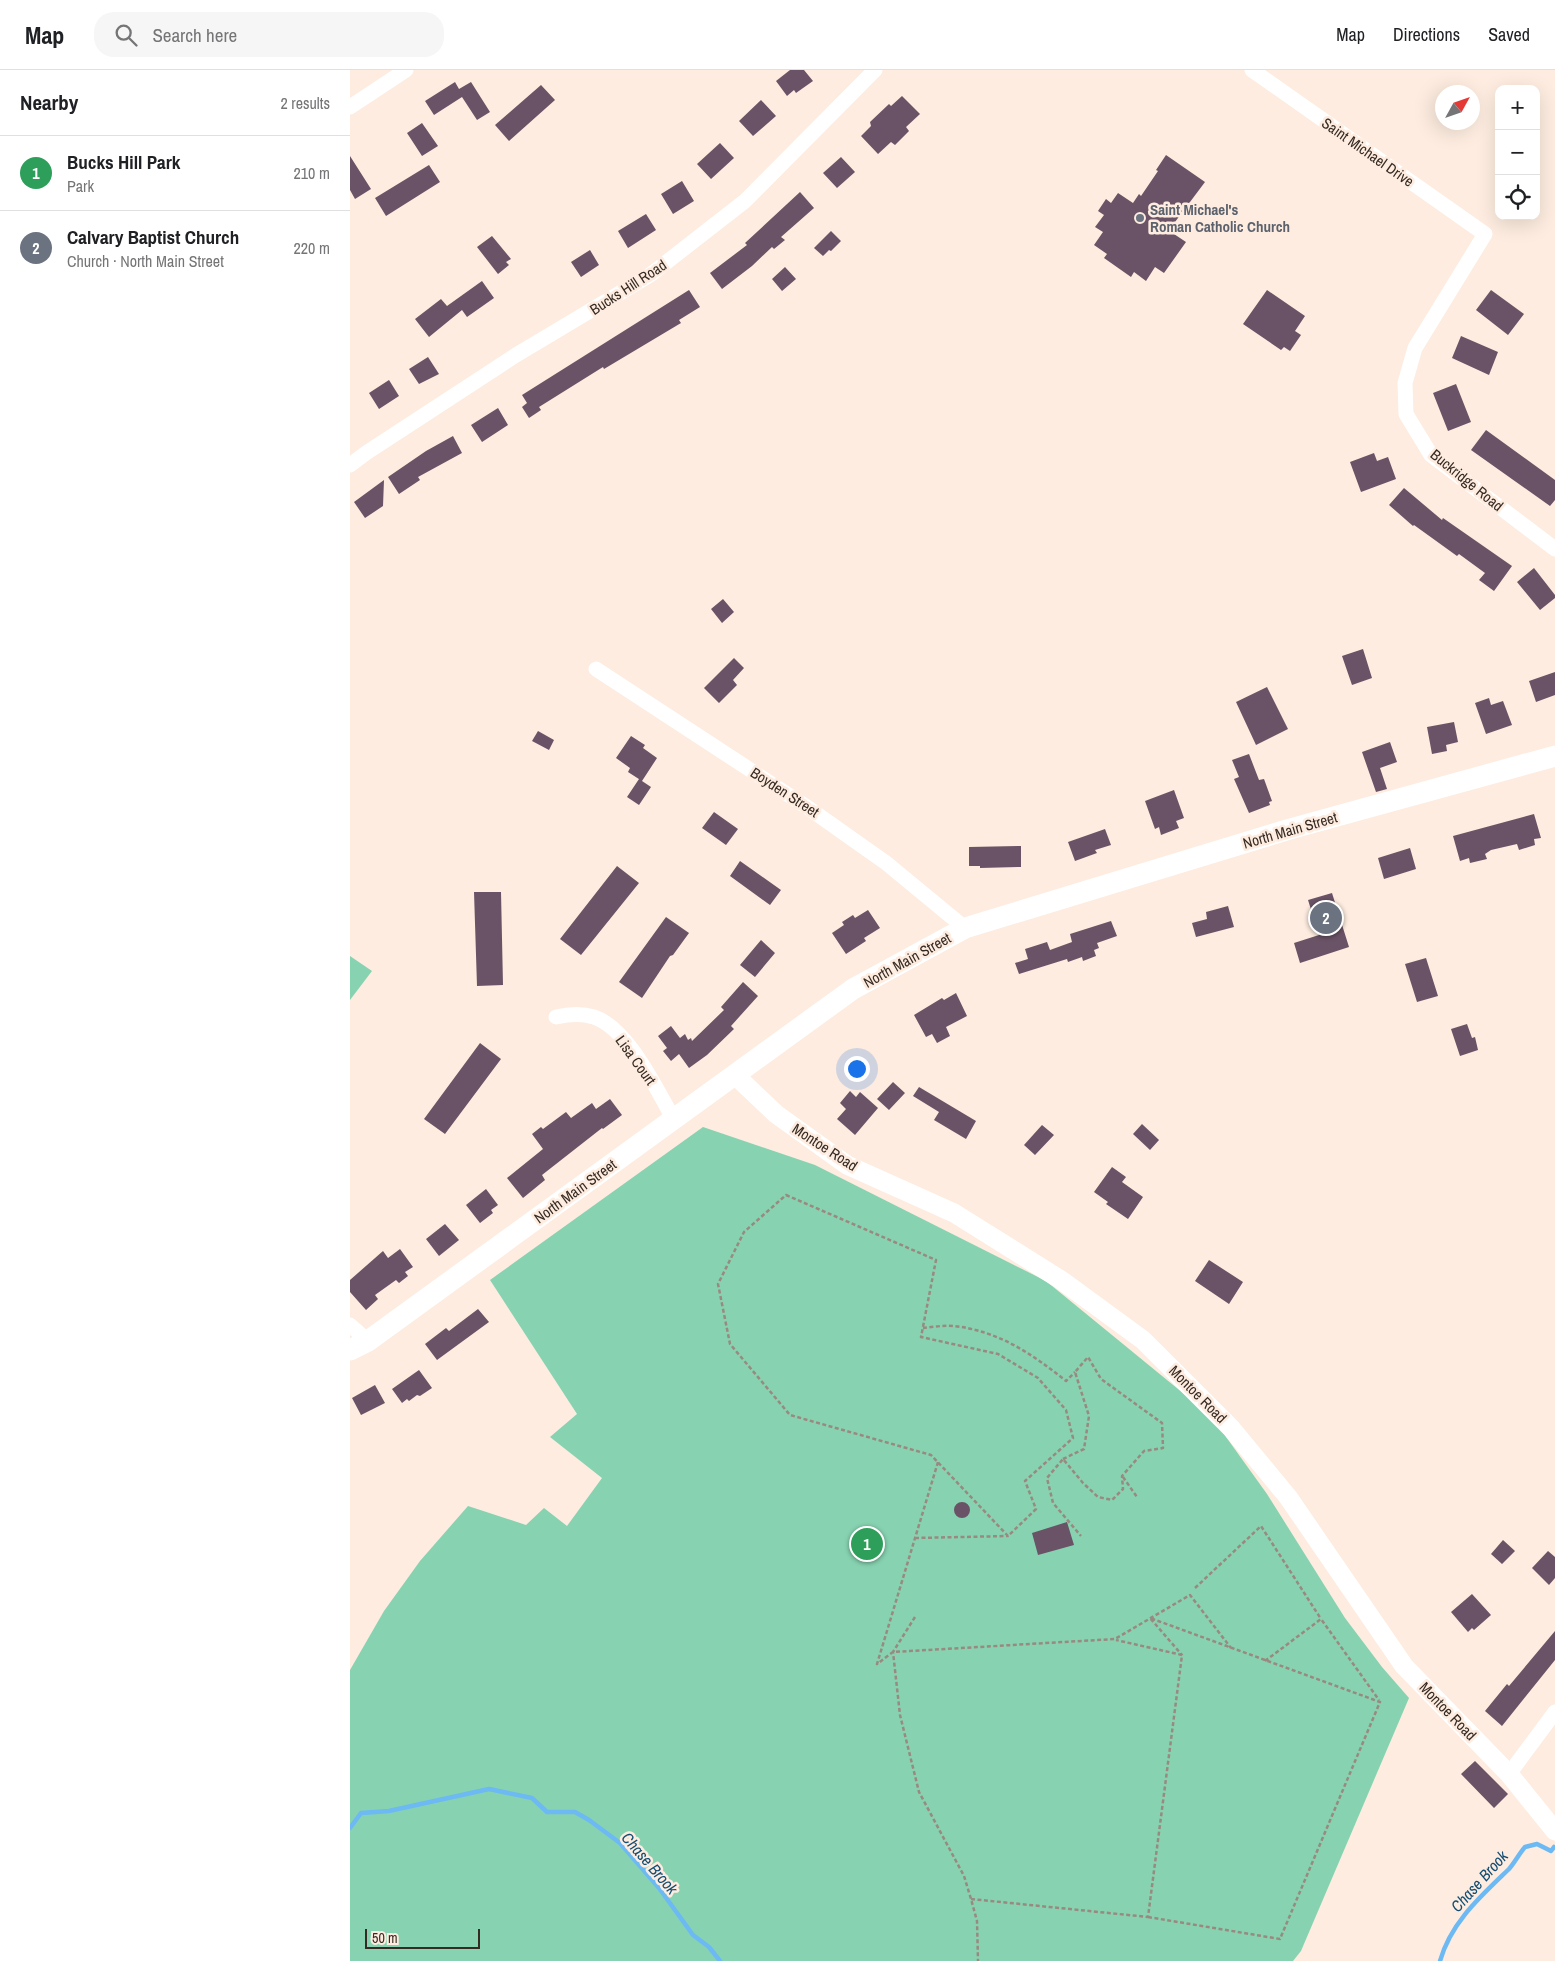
<!DOCTYPE html>
<meta charset="utf-8">
<style>
body{margin:0;font-family:"Archivo Narrow",sans-serif;background:#f6f6f6;color:#202124}
.controls{position:absolute;right:15px;top:15px;display:grid;overflow:hidden;border-radius:10px;box-shadow:0 5px 20px #0002}
.controls button{width:45px;height:45px;display:grid;place-items:center;padding:0;border:0;border-bottom:1px solid #e0e0e0;background:#fff;color:#202124;font:25px sans-serif}
.compass{position:absolute;left:1085px;top:15px;width:45px;height:45px;border-radius:50%;background:#fff;box-shadow:0 5px 20px #0002;rotate:50deg}
.scale{position:absolute;left:15px;bottom:12px;width:115px;box-sizing:border-box;padding-left:5px;border:2px solid #362b23;border-top:0;font-size:14px;line-height:18px;white-space:nowrap;color:#362b23;-webkit-text-stroke:4px #fdecdf;paint-order:stroke}
.you{position:absolute;left:506px;top:998px;width:18px;height:18px;margin:-12px;border:4px solid #fff;border-radius:50%;background:#1a73e8;box-shadow:0 0 0 8px #1a73e833}
.badge{display:grid;place-items:center;width:32px;height:32px;border-radius:50%;background:#c9384e;color:#fff;font-size:16px;font-weight:700}
.pin{position:absolute;translate:-50% -50%;border:2px solid #fff;box-shadow:0 1px 5px #0006}
.list{margin:0;padding:0;list-style:none}
h2{display:flex;justify-content:space-between;align-items:center;height:65px;margin:0;padding:0 20px;font-size:21px}
h2 small{font-size:16px;font-weight:400;color:#757577}
.list li{display:grid;grid-template-columns:32px 1fr auto;gap:15px;align-items:center;box-sizing:border-box;height:75px;padding:0 20px;border-top:1px solid #e0e0e0}
.list b{display:block;font-size:19px;white-space:nowrap}
.list p{margin:0;font-size:16px;white-space:nowrap;color:#757577}
.list em{font-size:16px;font-style:normal;color:#757577}
.icon{flex:none;width:28px;height:28px;fill:none;stroke:currentColor;stroke-width:2;stroke-linecap:round;stroke-linejoin:round}
.map{position:relative;flex:none;width:1205px;height:1891px;overflow:hidden}
header{display:flex;align-items:center;gap:30px;box-sizing:border-box;height:70px;padding:0 25px;background:#fff;border-bottom:1px solid #e0e0e0}
header strong{font-size:24px}
nav{display:flex;gap:28px;margin-inline-start:auto;font-size:18px}
.search{width:350px;height:45px;background:#f6f6f6;display:flex;align-items:center;gap:12px;box-sizing:border-box;padding:0 18px;border-radius:20px;color:#757577;font-size:19px}
main{display:flex}
aside{flex:1;background:#fff}
.map>svg:first-child{display:block}
.green{fill:#87d3b1}
.lines{fill:none;stroke-linecap:round;stroke-linejoin:round}
.stream{stroke:#6cb9f3;stroke-width:4.5}
.building{fill:#6a5366}
.path{stroke:#988a80;stroke-width:2.5;stroke-dasharray:4 2.5;stroke-linecap:butt}
.minor{stroke:#fff;stroke-width:15}
.tertiary{stroke:#fff;stroke-width:19}
.secondary{stroke:#fff;stroke-width:21}
.worship-dot{fill:#6b7280;stroke:#fdecdf;stroke-width:2}
.labels{text-anchor:middle;dominant-baseline:central;stroke-width:5;stroke-linejoin:round;paint-order:stroke}
.street-label{font-size:15px;fill:#362b23;stroke:#fdecdf}
.worship-label{font-size:15px;font-weight:bold;fill:#5b616d;stroke:#fdecdf;text-anchor:start}
.water-label{font-size:16px;font-style:italic;fill:#134d73;stroke:#fdecdf}
</style>
<header>
<strong>Map</strong>
<div class="search"><svg class="icon" aria-label="search" viewBox="0 0 24 24"><circle cx="10" cy="10" r="6"/><path d="M15 15l6 6"/></svg>Search here</div>
<nav><a>Map</a><a>Directions</a><a>Saved</a></nav>
</header>
<main>
<aside>
<h2>Nearby<small>2 results</small></h2>
<ul class="list">
<li><span class="badge" style="background:#2e9e5b">1</span><div><b>Bucks Hill Park</b><p>Park</p></div><em>210 m</em></li>
<li><span class="badge" style="background:#6b7280">2</span><div><b>Calvary Baptist Church</b><p>Church · North Main Street</p></div><em>220 m</em></li>
</ul>
</aside>
<div class="map">
<svg width="1205" height="1891" viewBox="0 0 1205 1891">
<rect width="100%" height="100%" fill="#fdecdf"/>
<path class="green" d="M0,886L22,901L0,930Z
M353,1057L465,1095L696,1211L861,1346L917,1424L995,1548L1032,1597L1059,1628L951,1881L943,1891H0V1600L34,1541L70,1491L118,1436L176,1455L194,1438L217,1456L252,1408L200,1367L227,1344L140,1210Z"/>
<g class="lines">
<path class="stream" d="M0,1758L11,1743L39,1741L139,1719L182,1728L197,1742H225L239,1750L270,1773L309,1818L343,1865L359,1877L370,1891
M1090,1891C1101,1852 1131,1826 1159,1799C1165,1792 1169,1784 1175,1777L1187,1774L1201,1781L1204,1777"/>
</g>
<path class="building" d="M440,0H454L463,11L446,23L444,20L437,26L426,11Z
M105,12L109,19L121,12L140,42L127,50L112,27L84,45L75,31Z
M191,15L205,30L159,71L145,55Z
M552,26L570,44L556,57L559,61L545,75L541,72L528,84L511,66L521,56L520,52L539,34L541,36Z
M411,30L426,46L403,66L389,51Z
M72,53L88,76L72,86L57,63Z
M370,73L384,88L361,109L347,94Z
M816,85L855,112L825,152L827,153L821,162L836,172L814,203L805,197L796,211L784,202L781,207L754,188L757,184L744,175L753,162L745,157L754,145L748,141L756,129L761,133L768,123L783,133L789,124L791,126L808,101L806,100Z
M0,86L21,119L5,129L0,120Z
M491,87L505,102L487,118L473,103Z
M79,95L90,112L36,146L25,128Z
M332,111L344,131L323,144L311,124Z
M450,122L464,138L431,167L435,170L424,179L422,177L402,196L372,219L360,203L397,175L395,173Z
M296,144L306,160L278,178L268,161Z
M481,161L491,171L481,181L479,180L473,186L464,178Z
M142,166L161,189L156,192L159,195L148,204L127,177Z
M240,180L249,195L231,207L221,192Z
M435,197L446,209L432,221L422,209Z
M132,211L144,228L117,247L112,240L79,267L65,249L91,229L97,236Z
M339,220L350,237L329,250L331,253L254,299L253,297L189,337L191,340L179,348L172,337L177,333L172,325Z
M917,220L955,246L945,261L951,265L940,281L934,277L931,280L893,254Z
M1141,220L1174,244L1158,265L1126,240Z
M1111,266L1148,282L1139,305L1102,288Z
M78,287L89,304L69,314L59,299Z
M39,310L49,326L29,339L19,323Z
M1106,314L1121,352L1098,361L1083,323Z
M148,338L158,355L132,372L121,355Z
M1136,360L1205,410V430L1200,436L1121,380Z
M103,366L112,383L68,407L70,410L49,424L38,407L76,381Z
M1024,383L1027,391L1038,387L1046,409L1011,422L1000,392Z
M34,410L33,436L15,448L4,432Z
M1054,418L1092,450L1093,448L1162,496L1144,521L1129,510L1135,503L1109,484L1107,486L1064,455L1063,456L1039,435Z
M1184,498L1205,525V528L1190,540L1167,512Z
M373,529L384,542L372,553L361,539Z
M1013,579L1022,608L1002,615L992,586Z
M384,588L394,598L383,610L387,615L369,633L354,618Z
M1205,602V625L1186,632L1179,611Z
M917,617L938,659L906,675L886,632Z
M1139,628L1141,635L1153,631L1162,655L1136,664L1125,633Z
M1104,652L1108,672L1096,675L1097,681L1082,684L1077,657Z
M188,661L204,670L199,680L182,671Z
M281,666L295,675L293,678L307,688L292,711L278,702L280,698L266,688Z
M1040,672L1047,692L1030,698L1037,719L1026,722L1012,682Z
M899,684L909,710L914,709L922,731L919,732L920,735L899,743L884,709L889,707L882,690Z
M289,709L301,717L289,735L277,727Z
M824,720L834,748L826,751L829,758L811,765L809,757L805,759L795,731Z
M364,742L388,759L376,775L352,758Z
M1184,744L1191,768L1184,769L1185,775L1169,780L1167,774L1141,780L1135,784L1137,789L1120,793L1119,788L1110,791L1103,766Z
M755,759L761,775L745,780L747,783L725,791L718,772Z
M671,776V797L630,798V796H619V777Z
M1060,778L1066,799L1034,809L1028,788Z
M390,791L431,820L420,835L380,806Z
M267,796L289,813L231,885L210,869Z
M124,822H151L153,915L127,916Z
M982,823L999,877L950,893L944,873L969,865L958,830Z
M878,836L884,857L846,867L842,853L857,849L856,842Z
M518,840L530,858L514,868L516,871L496,884L482,863L494,855L492,852L503,845L505,848Z
M316,847L339,863L323,885L320,886L292,928L269,912Z
M761,851L767,866L747,873L749,878L744,880L746,886L733,891L732,887L718,892L717,889L669,904L665,893L678,889L675,879L697,872L700,880L722,872L720,864Z
M411,870L425,883L405,907L390,895Z
M1076,888L1088,926L1067,932L1055,894Z
M393,912L408,926L381,956L384,959L357,985L339,998L329,984L321,991L313,981L317,978L308,966L321,956L330,968L335,964L338,970L341,968L342,971L374,940L371,937Z
M606,923L617,946L596,957L600,966L587,973L582,964L576,967L564,945L592,928L594,930Z
M1117,954L1122,968L1125,967L1128,980L1110,986L1101,959Z
M130,973L151,989L95,1064L74,1049Z
M543,1012L555,1023L539,1040L527,1029Z
M569,1017L626,1051L616,1069L584,1050L589,1042L563,1026Z
M500,1021L506,1027L510,1022L528,1038L505,1065L487,1049L496,1039L490,1033Z
M260,1029L272,1045L253,1059L252,1058L192,1105L195,1110L173,1128L157,1108L193,1079L182,1064L191,1057L193,1059L216,1042L221,1048L242,1033L246,1039Z
M792,1054L809,1070L800,1080L783,1064Z
M692,1055L704,1065L685,1085L674,1075Z
M762,1097L776,1107L772,1112L793,1127L778,1149L756,1134L758,1132L744,1122Z
M136,1119L148,1135L141,1140L143,1143L130,1153L116,1135Z
M95,1154L109,1170L89,1186L76,1169Z
M50,1179L63,1197L55,1202L58,1206L49,1213L46,1210L25,1225L28,1229L16,1240L0,1222V1210L33,1181L38,1188Z
M859,1190L893,1212L879,1234L845,1211Z
M128,1239L139,1252L87,1290L75,1274L96,1258L99,1261Z
M69,1300L82,1318L70,1326L67,1325L59,1331L57,1329L52,1333L42,1319Z
M25,1315L35,1333L11,1345L2,1328Z
M604 1440a8 8 0 1 1 16 0a8 8 0 1 1-16 0Z
M717,1452L724,1475L688,1485L682,1463Z
M1153,1470L1165,1481L1152,1494L1141,1484Z
M1198,1481L1205,1487V1508L1199,1515L1182,1498Z
M1122,1524L1141,1545L1124,1560L1122,1558L1118,1562L1101,1542Z
M1205,1561V1590L1152,1656L1135,1641L1157,1614L1159,1616Z
M1125,1691L1158,1724L1144,1738L1111,1704Z"/>
<g class="lines">
<path class="path" d="M436,1125L586,1190L571,1267L648,1284L688,1308L716,1340L723,1368L675,1411L686,1439L658,1466L581,1385L440,1345L380,1274L368,1214L394,1162Z
M573,1258C583,1257 594,1255 604,1256C648,1261 681,1283 716,1311L725,1302
M713,1389L734,1379L739,1346L725,1302L738,1287L751,1309L812,1353L813,1378L794,1381L772,1406L773,1419L762,1430L748,1427L733,1413L713,1389L697,1408L703,1433L731,1466
M588,1392L527,1594L543,1582L765,1569L840,1525L881,1578
M773,1407L787,1427
M565,1468L658,1466
M845,1518L911,1456L971,1549
M565,1547L543,1582L550,1645L569,1722L614,1806L621,1829L627,1851L628,1891
M915,1591L971,1549L1029,1630
M621,1829L798,1847L832,1585L766,1570
M798,1847L930,1869L1030,1632L800,1548L832,1585"/>
<path class="minor" d="M902,0L1135,164L1065,278L1055,313L1056,344L1081,385L1205,479
M0,37L56,0
M0,395L16,383L166,285L300,205L395,131L525,0
M246,599L460,739L535,792L615,858
M206,947C219,944 231,943 244,947C278,958 307,1020 324,1050
M0,1255L18,1271
M1159,1704L1205,1642"/>
<path class="tertiary" d="M385,1005L426,1044L497,1095L604,1143L711,1210L793,1270L881,1358L938,1427L1054,1596L1159,1704L1205,1761"/>
<path class="secondary" d="M0,1280L18,1271L503,919L615,858L940,759L1205,686"/>
</g>
<circle class="worship-dot" cx="790" cy="148" r="5"/>
<g class="labels">
<g class="street-label">
<text transform="translate(1018 82) rotate(35)">Saint Michael Drive</text>
<text transform="translate(278 217) rotate(-33)">Bucks Hill Road</text>
<text transform="translate(1117 410) rotate(39)">Buckridge Road</text>
<text transform="translate(435 722) rotate(33)">Boyden Street</text>
<text transform="translate(940 760) rotate(-16)">North Main Street</text>
<text transform="translate(557 890) rotate(-29)">North Main Street</text>
<text transform="translate(286 990) rotate(54)">Lisa Court</text>
<text transform="translate(475 1077) rotate(33)">Montoe Road</text>
<text transform="translate(225 1121) rotate(-36)">North Main Street</text>
<text transform="translate(848 1324) rotate(45)">Montoe Road</text>
<text transform="translate(1098 1641) rotate(46)">Montoe Road</text>
</g>
<g class="worship-label">
<text x="800" y="139">Saint Michael's<tspan x="800" dy="17">Roman Catholic Church</tspan></text>
</g>
<g class="water-label">
<text transform="translate(300 1793) rotate(49)">Chase Brook</text>
<text transform="translate(1129 1811) rotate(-48)">Chase Brook</text>
</g>
</g>
</svg>
<div class="controls">
<button>+</button>
<button>−</button>
<button><svg class="icon" aria-label="locate" viewBox="0 0 24 24"><circle cx="12" cy="12" r="6"/><path d="M12 2v4M12 18v4M2 12h4M18 12h4"/></svg></button>
</div>
<svg class="compass" viewBox="-18 -18 36 36"><path d="M0-13l5 13h-10z" fill="#e53935"/><path d="M0 13l5-13h-10z" fill="#757577"/></svg>
<div class="scale">50 m</div>
<div class="you"></div>
<div class="pin badge" style="left:517px;top:1474px;background:#2e9e5b">1</div>
<div class="pin badge" style="left:976px;top:848px;background:#6b7280">2</div>
</div>
</main>
